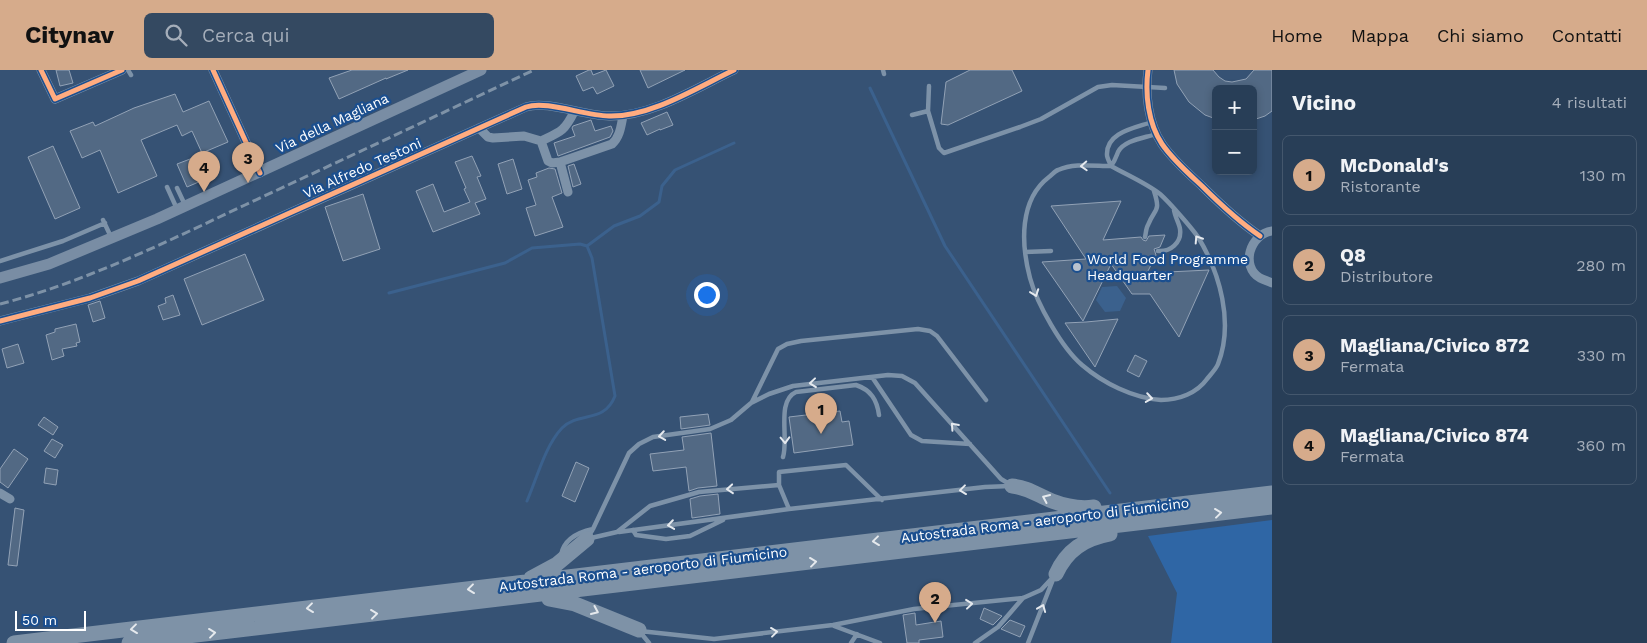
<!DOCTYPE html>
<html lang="it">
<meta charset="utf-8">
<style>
body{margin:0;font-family:"Work Sans",sans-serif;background:#344961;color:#f1f3f6}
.controls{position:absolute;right:15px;top:15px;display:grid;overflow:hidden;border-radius:8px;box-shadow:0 2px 8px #0003}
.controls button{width:45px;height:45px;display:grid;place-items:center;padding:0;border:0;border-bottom:1px solid #44576d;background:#283e57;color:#f1f3f6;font:25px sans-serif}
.scale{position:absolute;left:15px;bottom:12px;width:71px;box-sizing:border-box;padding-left:5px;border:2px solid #fff;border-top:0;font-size:14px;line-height:18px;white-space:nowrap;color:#fff;-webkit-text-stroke:4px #1b4f8f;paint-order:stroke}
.you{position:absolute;left:706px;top:224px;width:18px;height:18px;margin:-12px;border:4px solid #fff;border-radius:50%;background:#1a73e8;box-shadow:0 0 0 8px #1a73e833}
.badge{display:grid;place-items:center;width:32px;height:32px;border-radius:50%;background:#d6ab8b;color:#111;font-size:16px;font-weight:700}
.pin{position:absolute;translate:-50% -41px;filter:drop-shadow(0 1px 2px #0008)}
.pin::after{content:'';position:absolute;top:26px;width:18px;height:15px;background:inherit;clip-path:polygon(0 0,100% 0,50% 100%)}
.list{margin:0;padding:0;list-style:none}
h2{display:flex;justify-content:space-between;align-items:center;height:65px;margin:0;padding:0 20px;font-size:21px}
h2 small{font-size:16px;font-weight:400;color:#a5aeba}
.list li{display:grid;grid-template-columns:32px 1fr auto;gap:15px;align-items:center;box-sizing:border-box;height:80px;margin:0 10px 10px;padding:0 10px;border:1px solid #44576d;border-radius:8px}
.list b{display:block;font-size:19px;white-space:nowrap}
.list p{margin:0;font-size:16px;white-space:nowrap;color:#a5aeba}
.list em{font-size:16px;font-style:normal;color:#a5aeba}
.icon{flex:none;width:28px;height:28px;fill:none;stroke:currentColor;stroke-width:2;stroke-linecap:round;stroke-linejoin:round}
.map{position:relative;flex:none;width:1272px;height:573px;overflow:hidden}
header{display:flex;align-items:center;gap:30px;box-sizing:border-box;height:70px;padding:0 25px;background:#d6ab8b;color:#111}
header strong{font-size:24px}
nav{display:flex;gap:28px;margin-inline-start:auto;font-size:18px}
.search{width:350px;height:45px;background:#344961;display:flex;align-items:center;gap:12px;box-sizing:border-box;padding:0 18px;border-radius:8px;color:#a5aeba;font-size:19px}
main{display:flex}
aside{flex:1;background:#283e57}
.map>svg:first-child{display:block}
.green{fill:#2f66a5}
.water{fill:#3b618d}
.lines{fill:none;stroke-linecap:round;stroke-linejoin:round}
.stream{stroke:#3b618d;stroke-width:3}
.building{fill:#526984;stroke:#92a2b6}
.service{stroke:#7d92a8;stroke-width:4.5}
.minor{stroke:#7d92a8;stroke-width:9}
.secondary{stroke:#798da4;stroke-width:11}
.motorway{stroke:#7e92a7;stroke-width:15}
.rail{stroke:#7e92a7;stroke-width:3;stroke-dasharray:9 4;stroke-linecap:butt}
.cycleway-casing{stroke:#1b4f8f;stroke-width:8}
.cycleway{stroke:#ffac80;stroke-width:5}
.oneway{stroke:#e5e9ee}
.oneway2{stroke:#e5e9ed}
.poi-dot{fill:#b9c2ce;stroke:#1b4f8f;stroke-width:2}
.labels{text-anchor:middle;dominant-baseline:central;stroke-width:4.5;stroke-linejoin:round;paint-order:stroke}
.street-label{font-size:14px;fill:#fff;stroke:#1b4f8f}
.poi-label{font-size:14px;fill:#fff;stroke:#1b4f8f;text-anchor:start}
</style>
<header>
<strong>Citynav</strong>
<div class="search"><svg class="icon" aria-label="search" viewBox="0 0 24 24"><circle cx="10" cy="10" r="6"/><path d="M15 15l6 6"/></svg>Cerca qui</div>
<nav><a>Home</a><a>Mappa</a><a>Chi siamo</a><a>Contatti</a></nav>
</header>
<main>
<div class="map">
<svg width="1272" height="573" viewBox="0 0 1272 573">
<rect width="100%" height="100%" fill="#365274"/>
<path class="green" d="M1272,450V573H1171L1177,523L1148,466Z"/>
<path class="water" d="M1117,216L1126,228L1120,241L1105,242L1096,230L1102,217Z"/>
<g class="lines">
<path class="stream" d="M870,18L945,176L1110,423
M587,176L614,156L640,146L659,132L662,116L675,100L734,73
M389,223L505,193L532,178L580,174L587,176L592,188L615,326C604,354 579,341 562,358C545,376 537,408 527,431"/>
</g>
<path class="building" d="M56,0H69L73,13L60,16Z
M352,0H408L386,9V8L339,29L329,8Z
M589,0H591L593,5L606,0L614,16L597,24L593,17L583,21L576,6Z
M640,0H685L648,18Z
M970,0H1012L1022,21L948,55L941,54L946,12Z
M1174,0H1213L1219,7L1225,11L1232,12L1246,9L1254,0H1272V41L1265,46L1253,50V19H1216V49L1205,45L1189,32L1177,14Z
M175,24L183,42L209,31L228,72L202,83L192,61L182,66L177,55L141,70L157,106L118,123L100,80L82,88L70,61L93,52L95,56L134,38Z
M667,42L673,55L660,60V59L647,65L641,53Z
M591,50L595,61L611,56L613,61L610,67L558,86L554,73L575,66L572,58L573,56Z
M53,76L80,138L55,149L28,87Z
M198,86L208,108L187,117L177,94Z
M472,86L481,106L477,107L486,129L475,133L480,144L433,162L416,121L433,114L444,142L470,132L464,119L466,118L455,92Z
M513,89L522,119L507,124L498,94Z
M574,94L581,114L573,117L568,96Z
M549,98L555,99L562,123L552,127L563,157L535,166L526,138L536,135L528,110L537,107L536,103Z
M363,124L380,179L343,191L325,137Z
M1121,131L1103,170L1141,167L1143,170L1146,171L1149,166L1165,165L1160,177L1154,179L1156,185L1147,203L1209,200L1179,267L1150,224H1132L1111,194L1083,251L1042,192L1086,189L1051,136Z
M245,184L264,230L202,255L184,209Z
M173,225L180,245L163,250L158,236L166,233L165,228Z
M100,231L105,248L93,252L88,235Z
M1118,249L1095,297L1065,253L1086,252Z
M76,254L80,272L76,273L77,276L62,279L64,286L52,290L46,265L55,262V259Z
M18,274L24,293L7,298L2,279Z
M1135,285L1147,291L1139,307L1127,301Z
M840,341L842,352L849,351L853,375L794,383L789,347Z
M708,344L710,355L681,359L680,347Z
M44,347L58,357L53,365L38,355Z
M711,363L717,416L698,418L689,421L686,397L653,401L650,384L684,380L682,367Z
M52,369L63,375L55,388L44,381Z
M14,379L28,389L8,418L0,412V399Z
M576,392L589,398L575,432L562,426Z
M46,398L58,400L56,415L44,413Z
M718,424L720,444L692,448L690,429L700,426Z
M15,438L24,440L17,496L8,495Z
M984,538L1002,546L993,555L980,549Z
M915,543L916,555L941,551L943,567L919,570V573H907L903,545Z
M1010,550L1025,556L1020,567L1001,559Z"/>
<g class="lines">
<path class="service" d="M128,0L131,5
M883,0L884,4
M929,16L928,41L939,78L944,83L1020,57L1041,49L1098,17L1112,15L1165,18
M912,45L928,41
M1152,52C1135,58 1106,62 1107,85C1107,88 1110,93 1111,96C1094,96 1074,93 1058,100C1055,101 1052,105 1049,107C1019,130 1021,174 1030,208C1037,234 1062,278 1082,295C1103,313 1133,328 1161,330C1179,330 1197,323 1207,309C1211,304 1216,299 1218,294C1234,253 1220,203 1198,167C1191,157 1169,132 1160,124C1146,113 1127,105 1111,96C1115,91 1116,87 1118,82C1124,70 1145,68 1156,64
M167,117L177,139
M177,118L185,135
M103,150L111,167
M1145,167C1146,163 1146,158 1148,155C1155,137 1161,143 1154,121
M1158,181C1170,182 1182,173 1180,159C1179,153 1175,147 1174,140
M1025,182L1051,181
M0,191L63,171L105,153
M872,307L911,365L922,371L970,374
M752,332L778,279L787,274L801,271L918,259L930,261L937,266L986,330
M783,387C789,368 776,331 796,322L856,315C871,320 877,330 879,345
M882,430L846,395L779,402V415L789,439L985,417L1010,416
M633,460L636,465L666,469L690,466L723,450
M619,462L789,439
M588,467L593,459L629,383L639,374L653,367L710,359L731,350L751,333L769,324L793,316L888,305L902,306L915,313L1001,409L1011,415
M591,468L617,462L650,436L699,422L779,415
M561,485C564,469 579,462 593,459
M834,556L880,573
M640,561L714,569L833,555L914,539L1023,528L1041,520L1054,506
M640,562L649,573
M851,573L857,564
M975,573L998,557L1023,528
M1028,573L1054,507"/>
<path class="minor" d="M41,0L55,29L122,0
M213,0L260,103
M1148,0C1145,24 1148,53 1162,74C1173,90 1188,103 1202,116C1220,134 1238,151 1260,166
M479,58L488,67L493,68L524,66L541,71L548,91L552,93L560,92L612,74C620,67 621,56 623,46
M541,71C560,62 564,62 574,42
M560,92L568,122
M1272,161C1250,164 1240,196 1260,208C1264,210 1268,211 1272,213
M0,251L90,228L138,211L526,37C547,30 584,46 609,46C651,47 696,18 734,0
M0,423L10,429"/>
<path class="secondary" d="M0,208L49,194L157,149L481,0"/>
<path class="motorway" d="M1012,416C1027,417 1039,426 1052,431C1065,436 1080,439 1094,437
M1056,504C1067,480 1084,469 1110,464
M531,508L557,494L587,469
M549,529L575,534L639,560
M14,573L1272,423
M129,573L1272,437"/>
<path class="rail" d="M0,234C85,212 166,172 245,135C342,90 438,45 534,0"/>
<defs>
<path id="cycleway" d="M41,0L55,29L122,0
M213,0L260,103
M1148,0C1145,24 1148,53 1162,74C1173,90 1188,103 1202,116C1220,134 1238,151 1260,166
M0,251L90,228L138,211L526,37C547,30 584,46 609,46C651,47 696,18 734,0"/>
</defs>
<use href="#cycleway" class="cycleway-casing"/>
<use href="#cycleway" class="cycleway"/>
</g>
<defs><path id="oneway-chevron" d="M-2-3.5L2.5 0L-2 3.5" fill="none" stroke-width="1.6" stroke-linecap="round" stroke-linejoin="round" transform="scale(1.25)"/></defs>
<g class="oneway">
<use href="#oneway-chevron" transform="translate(1084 96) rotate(177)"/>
<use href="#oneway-chevron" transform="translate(1198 169) rotate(-123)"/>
<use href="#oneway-chevron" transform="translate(1035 223) rotate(70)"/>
<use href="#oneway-chevron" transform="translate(813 313) rotate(174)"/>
<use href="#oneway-chevron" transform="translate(1149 328) rotate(9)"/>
<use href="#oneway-chevron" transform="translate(954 356) rotate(-132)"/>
<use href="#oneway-chevron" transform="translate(662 366) rotate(171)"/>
<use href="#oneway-chevron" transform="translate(785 370) rotate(88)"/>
<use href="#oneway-chevron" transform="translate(730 419) rotate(175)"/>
<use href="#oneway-chevron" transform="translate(963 420) rotate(173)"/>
<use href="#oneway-chevron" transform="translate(671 455) rotate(172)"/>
<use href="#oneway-chevron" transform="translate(969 534) rotate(-6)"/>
<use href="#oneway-chevron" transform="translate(1042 538) rotate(-68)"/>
<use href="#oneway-chevron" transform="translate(774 562) rotate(-7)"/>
</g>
<g class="oneway2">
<use href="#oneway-chevron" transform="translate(1046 428) rotate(-156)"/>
<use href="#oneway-chevron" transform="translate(1218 443) rotate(-7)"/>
<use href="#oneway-chevron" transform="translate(876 471) rotate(173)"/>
<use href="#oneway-chevron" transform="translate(813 492) rotate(-7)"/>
<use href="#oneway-chevron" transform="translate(471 519) rotate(173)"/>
<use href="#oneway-chevron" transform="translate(310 538) rotate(173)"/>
<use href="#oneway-chevron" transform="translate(595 541) rotate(24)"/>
<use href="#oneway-chevron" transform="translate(374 544) rotate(-7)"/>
<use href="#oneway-chevron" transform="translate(134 559) rotate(173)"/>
<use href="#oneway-chevron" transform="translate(212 563) rotate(-7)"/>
</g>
<circle class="poi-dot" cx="1077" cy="197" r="5"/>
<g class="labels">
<g class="street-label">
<text transform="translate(332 53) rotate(-25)">Via della Magliana</text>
<text transform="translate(362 98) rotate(-24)">Via Alfredo Testoni</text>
<text transform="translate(1045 450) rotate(-7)">Autostrada Roma - aeroporto di Fiumicino</text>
<text transform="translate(643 499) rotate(-7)">Autostrada Roma - aeroporto di Fiumicino</text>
</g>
<g class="poi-label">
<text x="1087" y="189">World Food Programme<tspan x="1087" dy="16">Headquarter</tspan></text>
</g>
</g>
</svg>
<div class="controls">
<button>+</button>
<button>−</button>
</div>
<div class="scale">50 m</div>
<div class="you"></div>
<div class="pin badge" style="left:821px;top:364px">1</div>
<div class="pin badge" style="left:935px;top:553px">2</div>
<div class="pin badge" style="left:248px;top:113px">3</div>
<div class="pin badge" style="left:204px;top:122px">4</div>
</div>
<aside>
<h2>Vicino<small>4 risultati</small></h2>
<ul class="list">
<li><span class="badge">1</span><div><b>McDonald's</b><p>Ristorante</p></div><em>130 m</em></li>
<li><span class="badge">2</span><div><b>Q8</b><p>Distributore</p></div><em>280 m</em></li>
<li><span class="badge">3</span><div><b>Magliana/Civico 872</b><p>Fermata</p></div><em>330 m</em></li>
<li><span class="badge">4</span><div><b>Magliana/Civico 874</b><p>Fermata</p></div><em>360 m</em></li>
</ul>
</aside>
</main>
